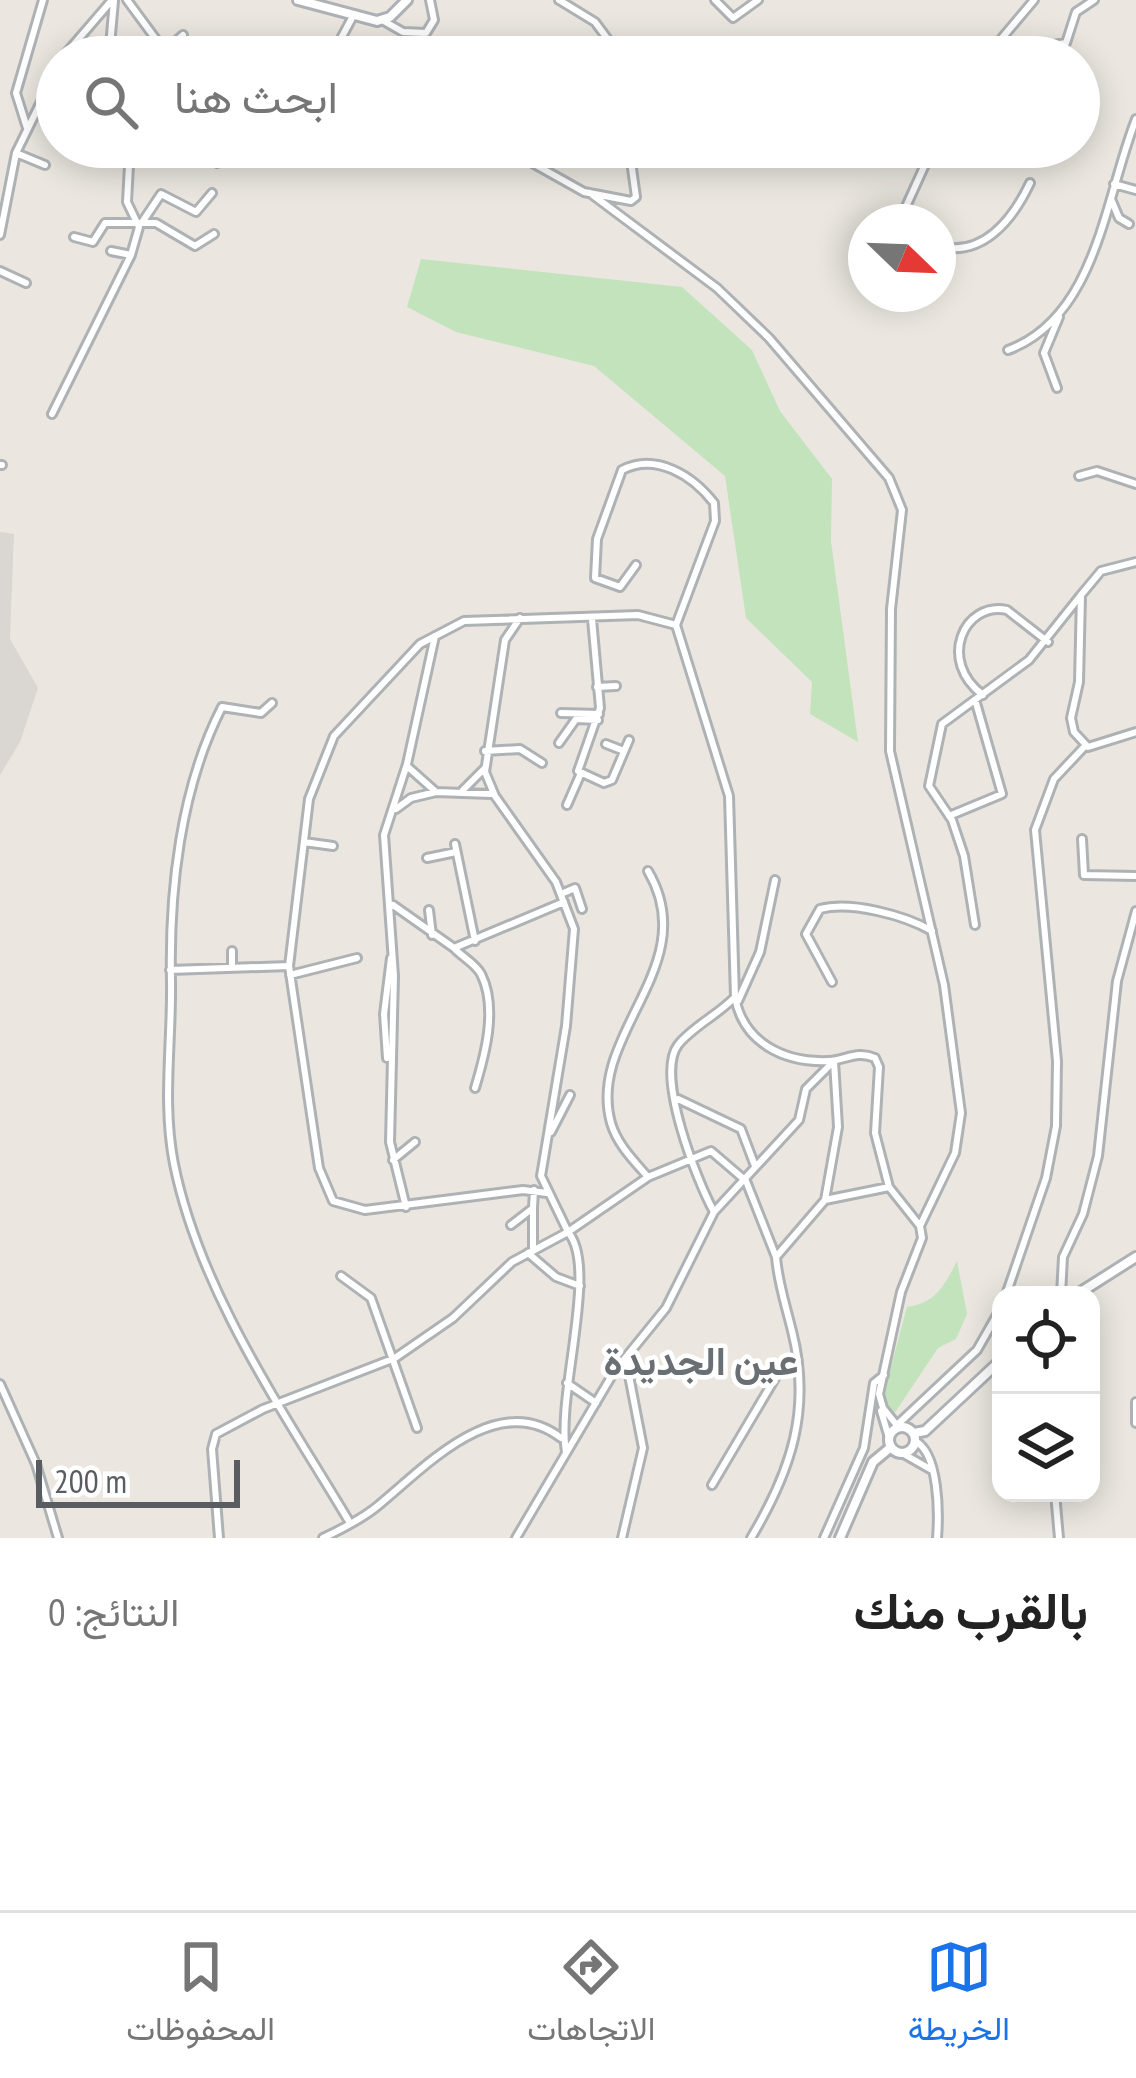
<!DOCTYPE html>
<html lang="ar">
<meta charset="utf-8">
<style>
body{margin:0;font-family:"PT Sans Narrow",Vazirmatn,sans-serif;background:#f6f6f6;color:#222;direction:rtl}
.controls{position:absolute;right:36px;bottom:36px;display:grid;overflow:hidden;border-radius:24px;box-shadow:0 6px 30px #0003}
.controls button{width:108px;height:108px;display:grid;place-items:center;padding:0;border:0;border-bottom:3px solid #e0e0e0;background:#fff;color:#222;font:60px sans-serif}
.compass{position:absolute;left:848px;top:204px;width:108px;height:108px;border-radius:50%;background:#fff;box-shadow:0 6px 30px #0003;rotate:113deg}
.scale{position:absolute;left:36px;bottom:30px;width:204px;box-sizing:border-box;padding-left:12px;border:6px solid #595d61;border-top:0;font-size:33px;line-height:42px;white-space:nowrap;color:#595d61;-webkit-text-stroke:9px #fff;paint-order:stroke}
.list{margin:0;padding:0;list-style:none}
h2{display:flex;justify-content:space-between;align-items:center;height:156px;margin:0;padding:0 48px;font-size:51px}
h2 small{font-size:39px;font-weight:400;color:#767676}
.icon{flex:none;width:66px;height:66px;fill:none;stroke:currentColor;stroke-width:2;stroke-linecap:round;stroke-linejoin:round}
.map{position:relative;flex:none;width:1136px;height:1538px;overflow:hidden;direction:ltr}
.search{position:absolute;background:#fff;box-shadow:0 6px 30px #0003;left:36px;right:36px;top:36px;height:132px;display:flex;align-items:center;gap:30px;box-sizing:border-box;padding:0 42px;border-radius:66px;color:#767676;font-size:45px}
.sheet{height:372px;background:#fff}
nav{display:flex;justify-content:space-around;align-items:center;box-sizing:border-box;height:168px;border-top:3px solid #e0e0e0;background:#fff;font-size:33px;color:#767676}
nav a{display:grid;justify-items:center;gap:6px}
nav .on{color:#1a73e8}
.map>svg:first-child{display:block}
.industrial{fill:#dad6d2}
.green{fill:#c2e3bc}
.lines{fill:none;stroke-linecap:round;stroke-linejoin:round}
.street-casing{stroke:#aeb2b5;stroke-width:12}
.secondary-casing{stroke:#adb1b5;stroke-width:14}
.street{stroke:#fff;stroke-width:6}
.secondary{stroke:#fff;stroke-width:8}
.labels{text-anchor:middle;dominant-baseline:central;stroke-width:9;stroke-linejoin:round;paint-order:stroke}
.quarter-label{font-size:39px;font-weight:bold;fill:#6a6f73;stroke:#fff}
</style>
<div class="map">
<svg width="1136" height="1538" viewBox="0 0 1136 1538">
<rect width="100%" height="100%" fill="#ebe7e0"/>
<path class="industrial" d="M0,532L14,534L10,639L38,688L20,742L0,775Z"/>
<path class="green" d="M421,259L682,287L752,350L780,411L832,479L831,541L858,742L810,714L812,682L746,618L725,476L594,366L456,332L407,307Z
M957,1261L967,1314L956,1339L938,1348L894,1414L883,1397L907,1307C936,1303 944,1286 957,1261Z"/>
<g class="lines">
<defs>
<path id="street" d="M127,0L169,57
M559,0L595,22L621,57
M715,0L733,18L758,0
M382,20L403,32L426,33L434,20L430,0
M1053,45L1066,43L1076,12L1094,0
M165,51L183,35
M63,57L112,0
M109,57L114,1
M331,57L352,18
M986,57L1034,0
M27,128L16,93L43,0
M163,147L175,157L195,151L217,163L228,147
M269,147H283
M378,147L527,160L584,192L631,201L636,197L629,147
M16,153L45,165
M1114,184L1136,190
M590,193L717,288L769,338L889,478L902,510L891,609L890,751L944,985L961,1113L955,1153L920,1226
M1111,199L1119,218L1129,224
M143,221L161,194L196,212L212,193
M899,222L933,147
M0,235L16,153L57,69
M74,237L93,242L105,223H156L195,246L214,234
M938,246C983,258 1013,219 1030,183
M111,251L131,255
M0,271L26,283
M1008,350C1097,317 1105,197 1136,119
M1057,388L1044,353L1059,317
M52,414L131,255L139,227L127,202L130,147
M0,465H2
M1079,476L1097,471L1136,484
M1136,562L1101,571L1081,595L1079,682L1071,718L1074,732L1088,747L1136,732
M636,565L620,587L595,578L597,539L622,470C656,452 693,476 714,503L715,521L676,625
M520,618L505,640L485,772L495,796L556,882L574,929L566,1026L541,1176L568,1232L648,1177L711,1151L746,1181L776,1257
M592,619L600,708L578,771L604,783L612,780L629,740
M597,687L616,686
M983,695C937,661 964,601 1007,610L1048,642
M272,703L261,713L222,707C180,789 169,892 171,982C172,1043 162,1103 174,1164C200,1293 284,1412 350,1523
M561,713L599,714
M559,743L576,719L598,720
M606,744L624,751
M485,751L520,749L542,763
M408,767L436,792L491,794
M463,790L485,768
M567,805L581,773
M396,809L411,798L436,792
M949,816L1002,794L976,703
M1082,839L1084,875L1136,876
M304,842L333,846
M455,844L475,941
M427,858L456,852
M561,894L575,888L582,909
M393,905L454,948L564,902
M429,910L432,935
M975,925L964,856L952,820L929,786L942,724L1029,660L1081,595
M454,948C462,957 475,963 481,974C498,1008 485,1055 475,1088
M232,967V951
M170,970L289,966
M290,975L357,958
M832,982L806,934L820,909C851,901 904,915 932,931
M738,1001L760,952L775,880
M387,1058L384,1014L391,958
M678,1099L741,1129L755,1166
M551,1132L570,1095
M393,1160L415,1142
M648,1177C634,1161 617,1144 611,1123C586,1034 704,966 648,871
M547,1193L523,1190L365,1210L333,1201L319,1168L289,966L309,799L334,736L420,644L464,621L638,615L676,625L729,796L735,997C743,1042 783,1063 829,1061C846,1060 857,1050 875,1058L879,1067L875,1133L889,1187
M825,1200L838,1127L834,1061
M406,1207L390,1142L394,976L384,835L407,764L435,636
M714,1212C697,1181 655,1075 678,1045C692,1027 719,1014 735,997
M511,1225L533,1208L534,1190
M533,1251V1208
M528,1253L556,1277L580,1286
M341,1276L371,1298L417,1428
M1006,1295L1046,1178L1056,1126L1057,1061L1035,830L1054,779L1086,745
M1061,1295L1063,1257L1083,1214L1098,1156L1117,981L1136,911
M567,1383L596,1403
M0,1384L36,1464L58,1538
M1136,1402V1423
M881,1411L889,1438
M897,1425L977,1350L1001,1308
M915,1441C939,1453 939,1513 937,1538
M902,1453L930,1469
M712,1485L777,1375L797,1363
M1055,1493L1059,1538
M219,1538L212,1449L216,1434L263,1409L395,1358L453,1318L512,1262L568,1232C599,1268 556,1395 566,1452
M323,1538C342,1529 364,1518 380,1504C424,1468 497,1388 561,1438
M516,1538L614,1372L666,1308L714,1212L799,1120L806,1089L833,1062
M622,1538L643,1448L626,1360
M751,1538C791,1471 812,1409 792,1331C786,1306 778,1283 776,1257L825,1200L889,1187L920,1226L922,1238L901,1292L879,1394L883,1408L899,1428
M824,1538L864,1448L874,1383L884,1375"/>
<path id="secondary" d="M298,0L377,21L390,17L407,0
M1076,1295L1136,1257
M889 1440a13 13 0 1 1 26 0a13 13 0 1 1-26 0Z
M914,1433L925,1431L1001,1360
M840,1538L873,1462L891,1447"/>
</defs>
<use href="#street" class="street-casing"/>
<use href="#secondary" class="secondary-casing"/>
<use href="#street" class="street"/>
<use href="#secondary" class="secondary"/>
</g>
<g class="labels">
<g class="quarter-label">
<text x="701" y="1360">عين الجديدة</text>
</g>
</g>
</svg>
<div class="controls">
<button><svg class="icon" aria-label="locate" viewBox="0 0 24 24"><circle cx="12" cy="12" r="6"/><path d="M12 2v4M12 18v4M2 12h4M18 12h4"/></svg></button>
<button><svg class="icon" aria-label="layers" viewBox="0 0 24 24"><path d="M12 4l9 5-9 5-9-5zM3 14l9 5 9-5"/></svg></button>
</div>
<svg class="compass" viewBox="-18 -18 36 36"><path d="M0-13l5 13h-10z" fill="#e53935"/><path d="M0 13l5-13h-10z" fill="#767676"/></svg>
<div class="scale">200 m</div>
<div class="search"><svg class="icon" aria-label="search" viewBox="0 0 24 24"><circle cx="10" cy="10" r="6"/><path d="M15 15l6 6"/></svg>ابحث هنا</div>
</div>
<section class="sheet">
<h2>بالقرب منك<small>النتائج: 0</small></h2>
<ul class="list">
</ul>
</section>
<nav>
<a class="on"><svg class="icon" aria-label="map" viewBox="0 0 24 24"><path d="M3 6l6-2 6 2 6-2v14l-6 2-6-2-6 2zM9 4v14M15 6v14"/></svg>الخريطة</a>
<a><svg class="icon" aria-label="directions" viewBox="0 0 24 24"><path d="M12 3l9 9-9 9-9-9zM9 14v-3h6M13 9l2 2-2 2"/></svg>الاتجاهات</a>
<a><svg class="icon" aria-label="saved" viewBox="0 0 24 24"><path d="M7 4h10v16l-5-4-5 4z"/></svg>المحفوظات</a>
</nav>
